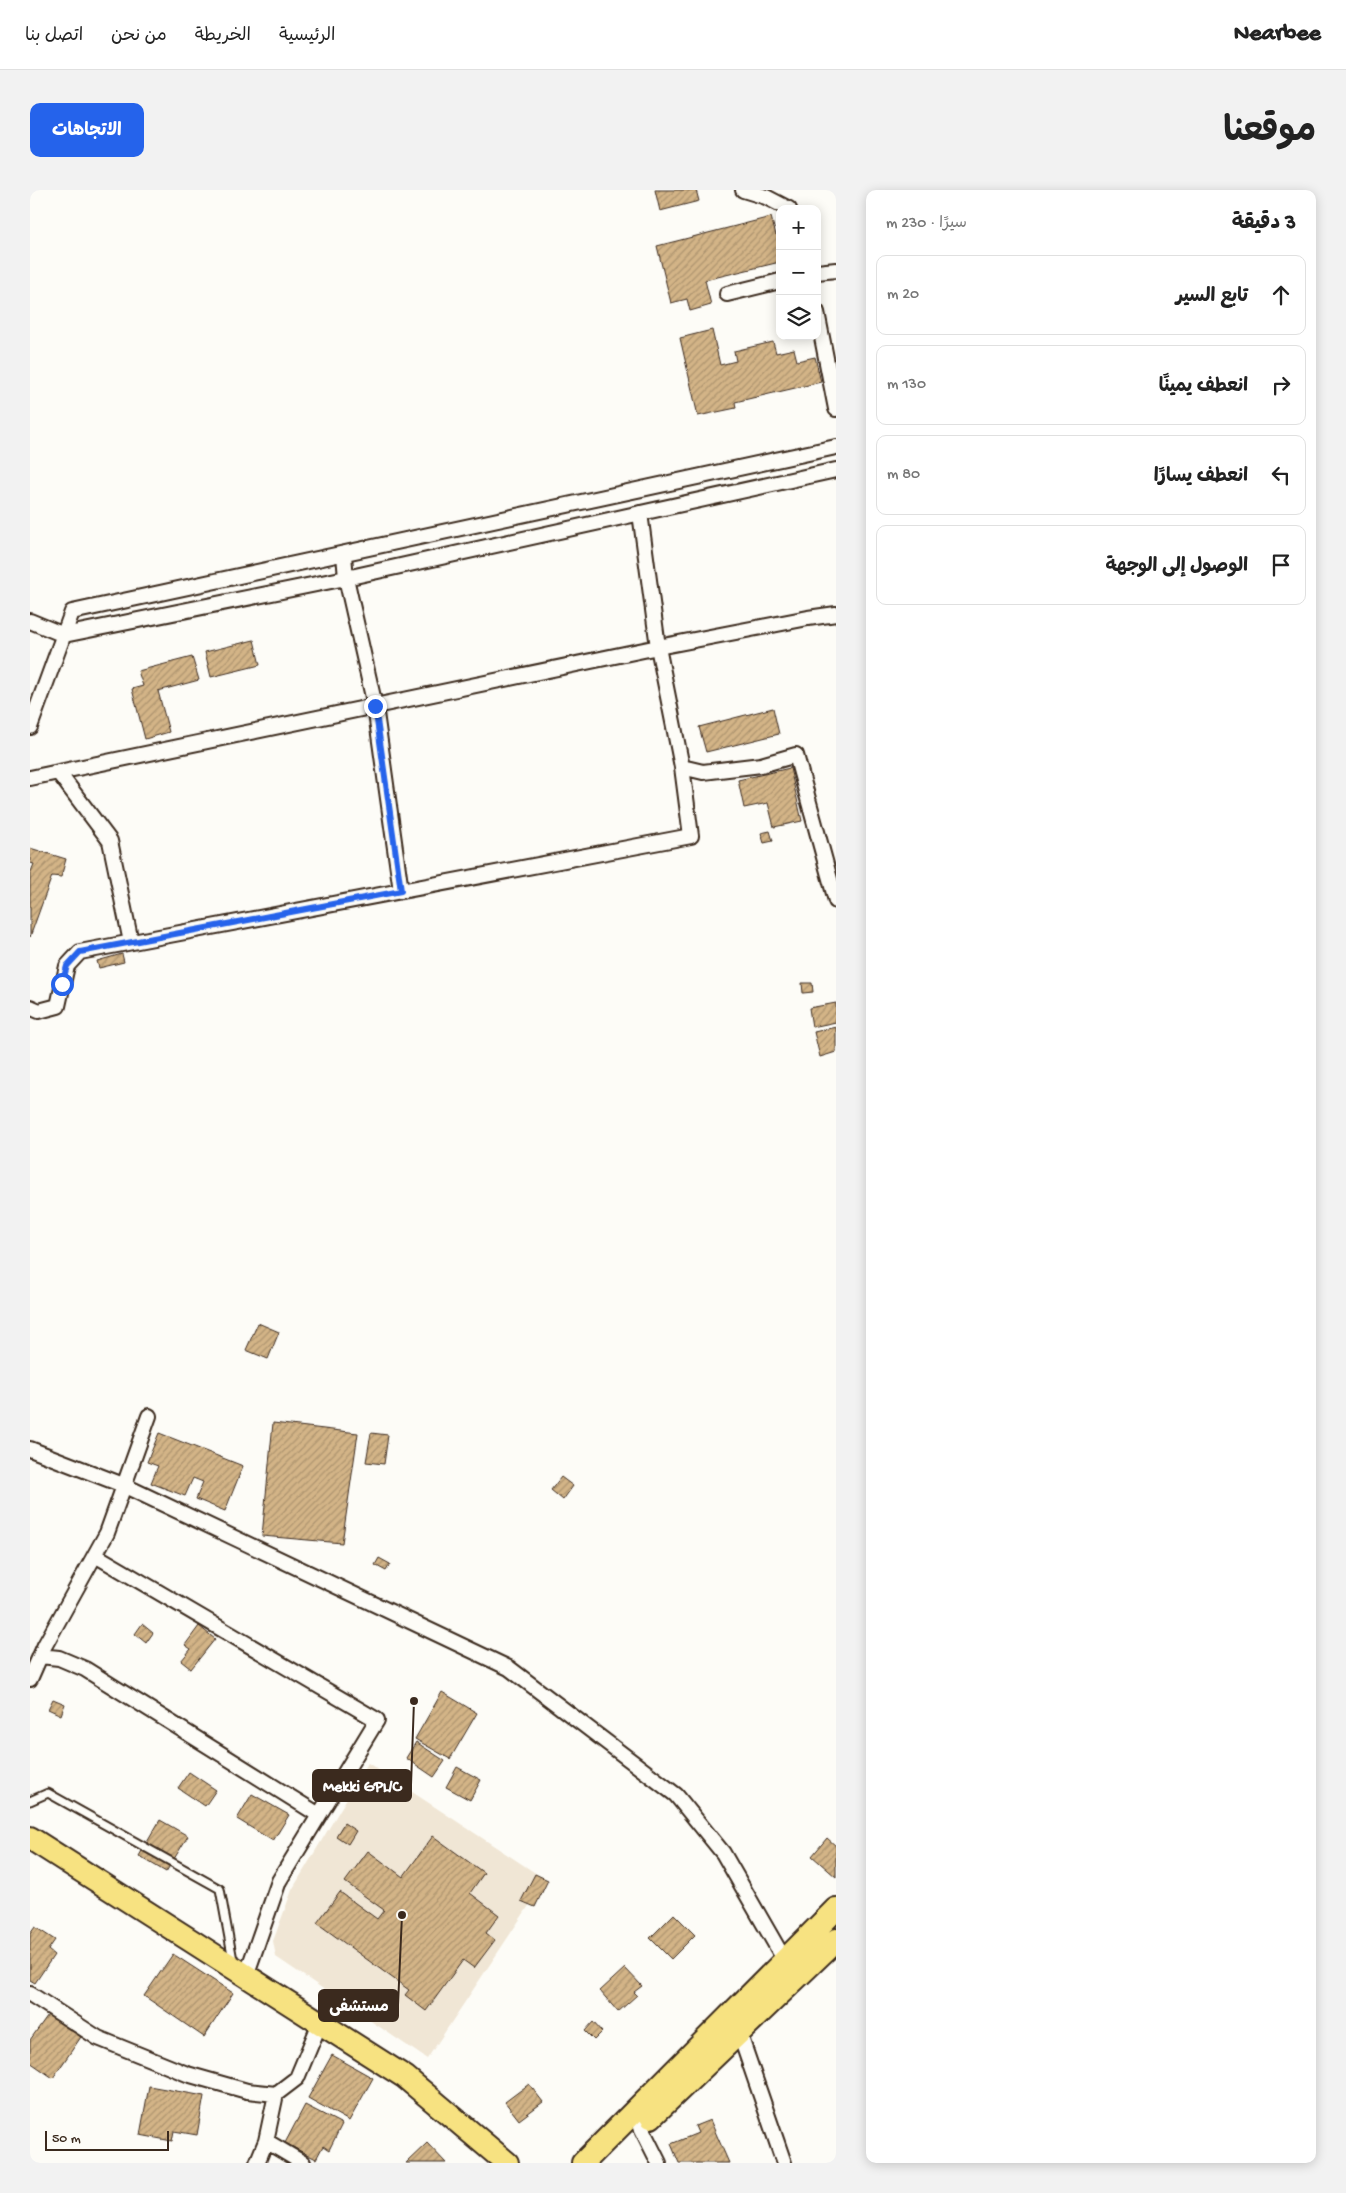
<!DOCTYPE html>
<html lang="ar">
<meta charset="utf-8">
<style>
body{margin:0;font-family:"Gochi Hand","Playpen Sans Arabic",sans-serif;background:#f2f2f2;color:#222;direction:rtl}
.controls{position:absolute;right:15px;top:15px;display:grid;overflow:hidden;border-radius:10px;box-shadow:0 2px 12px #0003}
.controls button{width:45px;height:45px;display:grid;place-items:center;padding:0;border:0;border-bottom:1px solid #e0e0e0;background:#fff;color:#222;font:25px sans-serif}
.scale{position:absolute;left:15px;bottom:12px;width:124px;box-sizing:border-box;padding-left:5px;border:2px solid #3b2a1e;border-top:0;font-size:14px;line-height:18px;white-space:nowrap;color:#3b2a1e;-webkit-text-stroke:4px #fdfcf7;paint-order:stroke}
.stop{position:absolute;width:15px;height:15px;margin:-11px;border:4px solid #2563eb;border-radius:50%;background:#fff}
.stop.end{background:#2563eb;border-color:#fff;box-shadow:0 1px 5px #0008}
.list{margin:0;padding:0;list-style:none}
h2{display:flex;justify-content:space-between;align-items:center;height:65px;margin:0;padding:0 20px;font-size:21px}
h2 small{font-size:16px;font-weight:400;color:#767676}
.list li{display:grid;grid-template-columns:32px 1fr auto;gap:15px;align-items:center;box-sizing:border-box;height:80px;margin:0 10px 10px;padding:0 10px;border:1px solid #e0e0e0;border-radius:10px}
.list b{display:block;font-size:19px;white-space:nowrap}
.list em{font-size:16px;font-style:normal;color:#767676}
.icon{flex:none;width:28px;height:28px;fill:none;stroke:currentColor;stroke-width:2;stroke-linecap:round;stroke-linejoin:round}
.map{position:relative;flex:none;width:806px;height:1973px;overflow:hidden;direction:ltr;border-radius:10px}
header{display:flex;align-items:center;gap:30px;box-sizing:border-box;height:70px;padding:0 25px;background:#fff;border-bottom:1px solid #e0e0e0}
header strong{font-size:24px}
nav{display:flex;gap:28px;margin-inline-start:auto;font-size:18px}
.intro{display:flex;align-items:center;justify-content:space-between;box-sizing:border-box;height:120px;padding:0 30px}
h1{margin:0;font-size:35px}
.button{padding:12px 22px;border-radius:10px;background:#2563eb;color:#fff;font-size:18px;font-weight:700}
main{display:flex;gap:30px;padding:0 30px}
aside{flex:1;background:#fff;border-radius:10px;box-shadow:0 2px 12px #0003}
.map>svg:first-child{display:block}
.built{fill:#f0e6d5}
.building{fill:url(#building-hatch);stroke:#3b2a1e}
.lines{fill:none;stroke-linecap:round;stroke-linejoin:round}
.service-casing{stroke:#3b2a1e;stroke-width:11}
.minor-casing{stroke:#3b2a1e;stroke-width:18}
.primary-casing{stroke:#3b2a1e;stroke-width:26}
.service{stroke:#fdfcf7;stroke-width:7}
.minor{stroke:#fdfcf7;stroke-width:14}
.primary{stroke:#f7e281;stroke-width:22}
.route{stroke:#2563eb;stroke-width:6}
.leader{fill:none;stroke:#3b2a1e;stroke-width:2}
.callout-dot{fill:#3b2a1e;stroke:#fdfcf7;stroke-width:2}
.callout{fill:#3b2a1e;stroke:#3b2a1e;stroke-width:2}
.callout-label{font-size:16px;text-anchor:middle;font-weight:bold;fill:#fff}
</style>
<header>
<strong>Nearbee</strong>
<nav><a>الرئيسية</a><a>الخريطة</a><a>من نحن</a><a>اتصل بنا</a></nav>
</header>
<div class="intro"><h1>موقعنا</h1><a class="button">الاتجاهات</a></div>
<main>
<aside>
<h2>3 دقيقة<small>سيرًا · 230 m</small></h2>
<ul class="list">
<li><svg class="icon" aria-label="ahead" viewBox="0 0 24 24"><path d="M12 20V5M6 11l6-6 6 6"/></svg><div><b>تابع السير</b></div><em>20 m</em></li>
<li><svg class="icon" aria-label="right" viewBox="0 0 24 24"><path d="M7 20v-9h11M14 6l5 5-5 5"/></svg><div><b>انعطف يمينًا</b></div><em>130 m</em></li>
<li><svg class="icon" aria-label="left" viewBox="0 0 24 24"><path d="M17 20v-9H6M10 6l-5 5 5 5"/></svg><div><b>انعطف يسارًا</b></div><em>80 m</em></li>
<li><svg class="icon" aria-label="arrive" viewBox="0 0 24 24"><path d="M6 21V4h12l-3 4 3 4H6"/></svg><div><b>الوصول إلى الوجهة</b></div></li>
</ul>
</aside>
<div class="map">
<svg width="806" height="1973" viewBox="0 0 806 1973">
<defs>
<pattern id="building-hatch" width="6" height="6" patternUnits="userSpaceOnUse" patternTransform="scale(1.25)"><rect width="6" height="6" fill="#d3b487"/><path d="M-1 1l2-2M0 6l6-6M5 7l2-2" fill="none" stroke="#ac936e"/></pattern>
</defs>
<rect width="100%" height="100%" fill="#fdfcf7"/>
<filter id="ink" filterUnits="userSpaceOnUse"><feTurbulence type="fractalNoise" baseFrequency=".02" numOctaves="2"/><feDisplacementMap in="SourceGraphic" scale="10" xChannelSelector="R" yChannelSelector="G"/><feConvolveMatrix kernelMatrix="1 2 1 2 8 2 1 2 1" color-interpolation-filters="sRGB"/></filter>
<g filter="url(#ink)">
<path class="built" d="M338,1573L516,1690L397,1869L246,1767L243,1751L262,1700Z"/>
<path class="building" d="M625,0H666L669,11L630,21Z
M741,27L746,45L750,44V72L675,90L681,115L660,121L657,109L641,113L627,56Z
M682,140L690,175L706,171L704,161L743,152L746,163L764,159L767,171L785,167L791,192L705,212L706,218L668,226L650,148Z
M224,450L230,475L181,487L175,462Z
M162,467L169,490L128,501L139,542L115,549L102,499L113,496L108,481Z
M743,518L749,544L676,562L669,537Z
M760,578L772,631L744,637L738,613L714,618L708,590Z
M740,641L743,651L734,653L731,643Z
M0,658L36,669L31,687L22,686L0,747V684L4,674L0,673Z
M92,764L94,772L69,778L67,771Z
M772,793H782L783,802L773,803Z
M806,813V832L782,837L779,818Z
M806,837V862L790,867L784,842Z
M228,1133L249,1142L238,1169L216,1160Z
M243,1233L328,1243L312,1353L232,1346Z
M129,1243L213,1276L195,1321L166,1309L173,1292L163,1288L155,1306L121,1293L128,1276L117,1272Z
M341,1243L358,1245L354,1274L336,1272Z
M531,1287L543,1296L533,1310L521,1300Z
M349,1368L360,1374L356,1381L345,1375Z
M112,1434L123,1443L116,1453L105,1444Z
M169,1436L185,1449L161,1479L151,1471L161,1459L155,1455Z
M412,1502L447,1523L420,1569L385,1549Z
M23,1509L35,1514L31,1525L18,1519Z
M386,1552L415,1571L404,1587L376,1568Z
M427,1577L451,1590L440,1610L416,1597Z
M159,1582L186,1600L175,1616L148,1598Z
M222,1604L259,1625L243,1651L207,1629Z
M130,1630L158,1646L136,1682L109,1666Z
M314,1633L326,1641L318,1654L306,1646Z
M403,1646L454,1683L440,1703L469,1725L456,1743L465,1750L444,1778L433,1770L396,1821L375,1805L379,1800L287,1733L310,1702L347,1729L354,1720L315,1692L338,1661L373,1687Z
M797,1648L806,1656V1687L782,1666Z
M505,1684L518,1690L505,1717L491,1711Z
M644,1724L665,1745L641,1769L620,1748Z
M5,1737L25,1750L18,1760L24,1765L5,1793L0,1790V1744Z
M143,1764L203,1803L174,1847L114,1806Z
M595,1778L612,1796L604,1802L607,1805L588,1822L570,1801Z
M20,1822L53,1844L23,1888L0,1872V1850Z
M563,1832L572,1842L564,1850L555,1841Z
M302,1865L343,1888L319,1931L278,1908Z
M499,1894L513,1912L489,1930L475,1912Z
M119,1896L174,1906L167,1945L144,1941L142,1951L110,1945Z
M275,1915L312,1934L299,1960L293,1956L286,1969L255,1953Z
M680,1930L699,1973H649L641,1954L668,1943L665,1936Z
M397,1953L416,1973H376Z"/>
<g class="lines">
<defs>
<path id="service" d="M0,1611L18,1603L190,1699L203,1770"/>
<path id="minor" d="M713,0L736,7L759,19
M787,82L806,80
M697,104L750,91
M787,122L806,219
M314,365L316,388L345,516L371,701
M0,431L34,445L316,388L806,280
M0,537L42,422L806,257
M652,577L673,582L731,575L766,565L806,711
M28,582L80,651L101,752
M0,588L628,457L778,428L806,424
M0,817L9,821L28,816L37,776L50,762L661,646L652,577L628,457L610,323
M0,1259L93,1295L479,1478L646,1605L693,1663L758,1776
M65,1365L347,1530L249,1691L216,1786
M10,1466L29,1468L55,1479L289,1625
M0,1489L15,1455L77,1343L119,1226
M0,1804L68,1848L157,1884L217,1901L246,1904L267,1888L290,1833
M709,1842L754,1973
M611,1937L629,1973
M236,1951L273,1973
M227,1973L236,1951L246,1904"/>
<path id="primary" d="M0,1648L375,1887L477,1973
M621,1927L806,1750
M553,1973L806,1719"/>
</defs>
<use href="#service" class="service-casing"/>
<use href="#minor" class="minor-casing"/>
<use href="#primary" class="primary-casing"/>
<use href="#service" class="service"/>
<use href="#minor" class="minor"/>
<use href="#primary" class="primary"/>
</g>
</g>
<g class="lines" filter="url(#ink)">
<path class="route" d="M32,794L37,776L50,762L371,701L345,516"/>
</g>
<path class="leader" d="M384 1511L381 1595M372 1725L368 1815"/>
<g class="callout-dot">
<circle cx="384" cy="1511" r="5"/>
<circle cx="372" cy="1725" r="5"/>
</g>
<g class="callout">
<rect x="283" y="1580" width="98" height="31" rx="5"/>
<rect x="289" y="1800" width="79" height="31" rx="5"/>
</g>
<g class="callout-label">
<text x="332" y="1601">Mekki GPL/C</text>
<text x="329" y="1821">مستشفى</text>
</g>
</svg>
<div class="controls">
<button>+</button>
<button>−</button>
<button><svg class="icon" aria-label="layers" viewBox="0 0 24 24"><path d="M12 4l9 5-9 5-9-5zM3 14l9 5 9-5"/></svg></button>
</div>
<div class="scale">50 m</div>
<div class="stop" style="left:32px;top:794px"></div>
<div class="stop end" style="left:345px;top:516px"></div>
</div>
</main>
